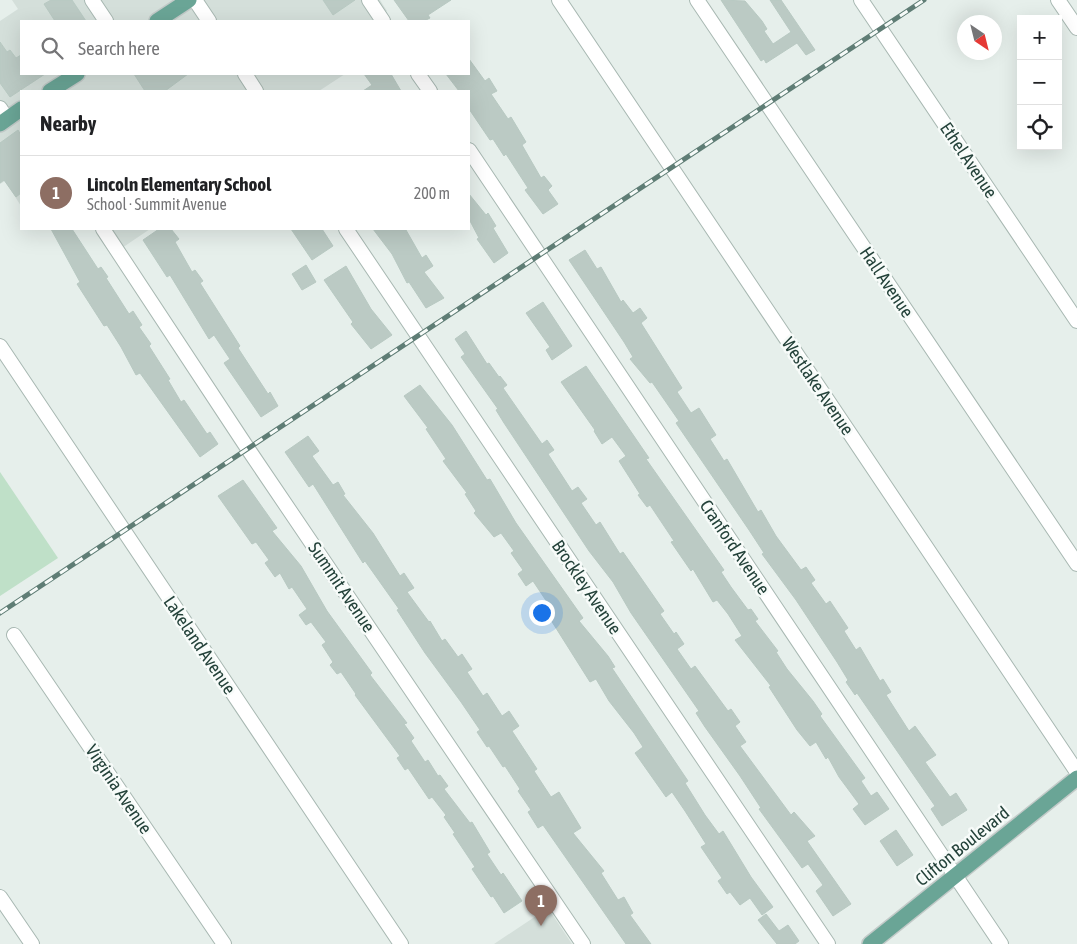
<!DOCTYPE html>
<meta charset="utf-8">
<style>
body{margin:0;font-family:"Asap Condensed",sans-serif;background:#f6f6f6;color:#202124}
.controls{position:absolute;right:15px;top:15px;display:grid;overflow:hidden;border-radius:0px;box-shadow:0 5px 20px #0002}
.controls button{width:45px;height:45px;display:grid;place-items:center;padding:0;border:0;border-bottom:1px solid #e0e0e0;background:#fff;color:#202124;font:25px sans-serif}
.compass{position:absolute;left:957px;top:15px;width:45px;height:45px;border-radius:50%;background:#fff;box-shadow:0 5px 20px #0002;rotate:145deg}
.you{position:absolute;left:541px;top:612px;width:18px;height:18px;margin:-12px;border:4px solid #fff;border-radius:50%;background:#1a73e8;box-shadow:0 0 0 8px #1a73e833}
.badge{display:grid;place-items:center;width:32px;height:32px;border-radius:50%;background:#7f4e3f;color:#fff;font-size:16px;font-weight:700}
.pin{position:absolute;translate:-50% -41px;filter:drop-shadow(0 1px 2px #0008)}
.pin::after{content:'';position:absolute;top:26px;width:18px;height:15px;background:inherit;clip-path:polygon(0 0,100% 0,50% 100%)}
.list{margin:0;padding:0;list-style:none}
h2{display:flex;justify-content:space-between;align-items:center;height:65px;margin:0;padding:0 20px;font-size:21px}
h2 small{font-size:16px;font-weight:400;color:#757577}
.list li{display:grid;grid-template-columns:32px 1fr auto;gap:15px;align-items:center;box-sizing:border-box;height:75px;padding:0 20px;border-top:1px solid #e0e0e0}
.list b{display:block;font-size:19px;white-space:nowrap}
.list p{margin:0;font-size:16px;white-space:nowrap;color:#757577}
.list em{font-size:16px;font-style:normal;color:#757577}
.icon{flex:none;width:28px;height:28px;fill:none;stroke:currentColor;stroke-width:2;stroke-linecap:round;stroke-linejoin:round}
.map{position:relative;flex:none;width:1077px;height:944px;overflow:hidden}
.search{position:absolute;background:#fff;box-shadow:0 5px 20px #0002;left:20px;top:20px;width:450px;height:55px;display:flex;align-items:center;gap:12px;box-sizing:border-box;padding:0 18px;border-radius:0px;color:#757577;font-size:19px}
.panel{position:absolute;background:#fff;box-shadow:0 5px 20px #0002;left:20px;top:90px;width:450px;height:140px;border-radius:0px}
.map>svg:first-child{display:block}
.built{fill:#d4dfda}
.green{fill:#bfe0c8}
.building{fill:#bbcac4;stroke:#b8c9c2}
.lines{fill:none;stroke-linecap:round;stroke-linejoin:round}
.minor-casing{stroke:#a8b8b2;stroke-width:16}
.major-casing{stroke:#c2cac8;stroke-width:18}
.minor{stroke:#fff;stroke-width:14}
.major{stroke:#6aa596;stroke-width:15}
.rail-casing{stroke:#5f7d75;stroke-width:5}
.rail{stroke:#f7fbf9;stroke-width:3;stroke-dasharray:9;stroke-linecap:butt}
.labels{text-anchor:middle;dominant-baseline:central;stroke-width:5;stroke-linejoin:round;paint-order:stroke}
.street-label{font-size:18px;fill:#24423a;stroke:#f7fbf9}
</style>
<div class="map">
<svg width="1077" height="944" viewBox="0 0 1077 944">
<rect width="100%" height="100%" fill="#e6efeb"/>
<path class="built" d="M12,0H380L387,11L371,21H21V74H345L319,91H21V206L5,181L0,184V21L18,9Z
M100,229H150L116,252Z
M548,908L572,944H494Z"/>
<path class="green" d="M0,472L58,558L0,596Z"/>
<path class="building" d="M51,0H72L86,21H55L44,4Z
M323,0H355L333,15Z
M394,0H451L428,15L430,18L424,21H409Z
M721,0L745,1L762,21L767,29L764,31L773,44L791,32L770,0H781L815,50L806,55L797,43L766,63L764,59L761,61Z
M0,42L7,52L10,50L16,58L21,55V74H45L10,97L0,83Z
M469,59L485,81L489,78L497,91L491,94L508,119L511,117L526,142L522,145L541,178L544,176L552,186L548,190L558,204L543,214L525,190L528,188L506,154L504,156L493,139L490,140L469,109V91H459L446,74H469Z
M134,74H188L165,91H145Z
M364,74H391L401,91H363L372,85Z
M18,130L21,135V193L16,197L4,180L0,183V143Z
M469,194L486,215L488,213L496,226L493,228L508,253L494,263L477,239L479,238L469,219Z
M51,229H72L98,269L101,267L108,277L106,278L129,314L133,311L142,325L139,327L151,344L149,346L170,379L168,380L181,402L184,400L207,434L210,432L218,444L200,457L140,373L136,375L121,347L107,325L104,326L77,284L80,282Z
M159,229H171L179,239L175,242L192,272L195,270L203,281L200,283L240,346L238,348L268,394L270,392L278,406L261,417L224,363L230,359L214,335L209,339L170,275L167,277L143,240Z
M291,229H322L333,246L312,260Z
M373,229L406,230L422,258L426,255L433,266L424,272L444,298L426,308L409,282L407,283L392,254Z
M585,250L597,269L601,267L621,302L623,300L633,313L640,308L647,318L641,323L682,388L677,392L691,413L699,408L716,435L710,439L724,461L727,459L758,512L761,510L776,536L801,570L806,567L815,580L811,583L826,604L830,601L848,628L844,631L856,650L860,647L880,681L883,679L891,692L886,695L909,731L915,726L936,755L925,762L950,797L956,793L967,810L942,826L931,809L935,806L857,693L855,695L846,682L848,680L837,662L796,600L762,554L764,553L749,530L676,423L679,421L652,382L650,383L630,359L633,357L624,342L569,260Z
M306,265L316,282L302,290L292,274Z
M346,266L371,309L392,335L371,349L351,324L353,322L324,280Z
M543,302L572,346L552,360L546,350L550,347L526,313Z
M466,331L487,364L489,363L499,377L500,376L507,385L503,388L542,444L547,440L554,450L548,454L572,491L578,487L587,499L581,503L596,525L600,522L620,554L623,552L664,611L660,614L674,634L676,632L684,644L677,649L691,669L695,666L728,711L731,709L740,722L735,726L746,742L740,746L791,815L794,812L815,836L807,841L851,904L833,916L816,891L823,885L808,864L802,868L759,809L761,808L740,776L705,727L696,713L699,711L631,613L613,582L589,551L504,423L496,410L498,409L461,357L465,354L455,339Z
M586,366L649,458L646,459L724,570L721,572L731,587L748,610L751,609L758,619L755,621L778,651L776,652L787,669L813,701L822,714L820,716L865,778L861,781L871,796L877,792L889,809L865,825L853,809L859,804L839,777L828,757L826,759L816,742L810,746L797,730L769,687L771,686L735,640L742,636L728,614L717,600L713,602L693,569L691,571L671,542L674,541L650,505L647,507L638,495L640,494L619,461L626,456L612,437L602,444L594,431L595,430L561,382Z
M420,385L452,425L487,480L490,479L516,523L583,618L579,621L608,656L615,667L612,668L688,781L685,783L705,815L719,834L723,831L751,877L773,907L762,915L750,898L740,905L730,892L727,894L718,881L722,878L701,847L706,844L685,811L672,792L666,797L635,753L643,747L634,733L609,701L596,679L590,682L549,617L547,618L540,607L547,602L533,581L526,586L518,574L523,570L511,553L514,551L501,533L494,537L474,513L476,511L465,494L467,493L443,461L446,459L426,429L428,428L404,396Z
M308,436L319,451L312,456L333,485L338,482L345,494L343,495L373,533L400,576L404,573L414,588L407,592L429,622L430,621L442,641L445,639L458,657L462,654L472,669L467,672L483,696L487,693L502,716L509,711L519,726L512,731L537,769L534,771L551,797L559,792L581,828L573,833L604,871L601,873L618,900L624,897L633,913L630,915L651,944H626L543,825L538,828L528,812L531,810L518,791L520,789L505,766L503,767L489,746L487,747L477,732L480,730L461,702L425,653L397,610L399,609L365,561L363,563L313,484L309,487L285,452Z
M243,480L277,528L272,531L301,566L327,611L372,673L370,675L407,723L404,724L414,738L411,741L425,762L428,760L438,776L440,775L448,786L444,789L470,823L472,822L490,852L487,854L501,875L503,873L522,901L504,913L493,896L491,897L472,869L475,867L453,834L455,833L444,817L446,815L432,797L429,799L408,768L405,770L397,758L400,756L355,695L356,694L341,672L337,674L330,665L333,662L322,645L326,642L311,622L306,625L299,615L307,609L292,587L289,589L280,573L275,577L265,563L269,560L256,542L252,544L218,496Z
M896,830L913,855L897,866L880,841Z
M766,914L779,931L788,925L799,941L795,944H777L758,920Z"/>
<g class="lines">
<defs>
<path id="minor" d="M92,0L106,21
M195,0L209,21
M369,0L383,21
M559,0L1077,772
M697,0L1077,564
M861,0L1077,321
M1058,0L1077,28
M245,74L256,91
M418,74L430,91
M0,108L7,119
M469,150L1001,944
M103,229L248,449L583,944
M346,229L828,944
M0,346L401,944
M14,635L224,944
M0,897L32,944"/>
<path id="major" d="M157,21L189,0
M50,91L77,74
M0,124L21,109
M870,944L1077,778"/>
</defs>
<use href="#minor" class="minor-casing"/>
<use href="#major" class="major-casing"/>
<use href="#minor" class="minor"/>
<use href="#major" class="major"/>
<defs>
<path id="rail" d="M0,613L924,0"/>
</defs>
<use href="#rail" class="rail-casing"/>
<use href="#rail" class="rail"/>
</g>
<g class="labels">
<g class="street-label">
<text transform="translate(969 160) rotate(56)">Ethel Avenue</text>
<text transform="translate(887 282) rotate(56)">Hall Avenue</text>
<text transform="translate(818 386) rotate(56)">Westlake Avenue</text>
<text transform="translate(735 547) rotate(56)">Cranford Avenue</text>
<text transform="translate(342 587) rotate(56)">Summit Avenue</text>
<text transform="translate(587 587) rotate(56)">Brockley Avenue</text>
<text transform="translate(200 645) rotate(56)">Lakeland Avenue</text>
<text transform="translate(119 789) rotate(56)">Virginia Avenue</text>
<text transform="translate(962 846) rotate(-39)">Clifton Boulevard</text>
</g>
</g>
</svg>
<div class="controls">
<button>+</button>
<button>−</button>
<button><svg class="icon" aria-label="locate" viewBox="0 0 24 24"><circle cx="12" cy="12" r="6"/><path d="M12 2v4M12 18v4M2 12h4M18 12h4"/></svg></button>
</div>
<svg class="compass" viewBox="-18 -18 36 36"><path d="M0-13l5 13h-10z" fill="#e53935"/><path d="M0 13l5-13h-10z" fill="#757577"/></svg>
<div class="you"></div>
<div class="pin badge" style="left:541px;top:926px;background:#8d6e63">1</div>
<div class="search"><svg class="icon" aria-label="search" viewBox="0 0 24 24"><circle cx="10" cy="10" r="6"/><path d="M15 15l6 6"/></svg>Search here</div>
<section class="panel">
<h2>Nearby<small></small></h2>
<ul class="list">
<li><span class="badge" style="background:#8d6e63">1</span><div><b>Lincoln Elementary School</b><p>School · Summit Avenue</p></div><em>200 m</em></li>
</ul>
</section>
</div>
